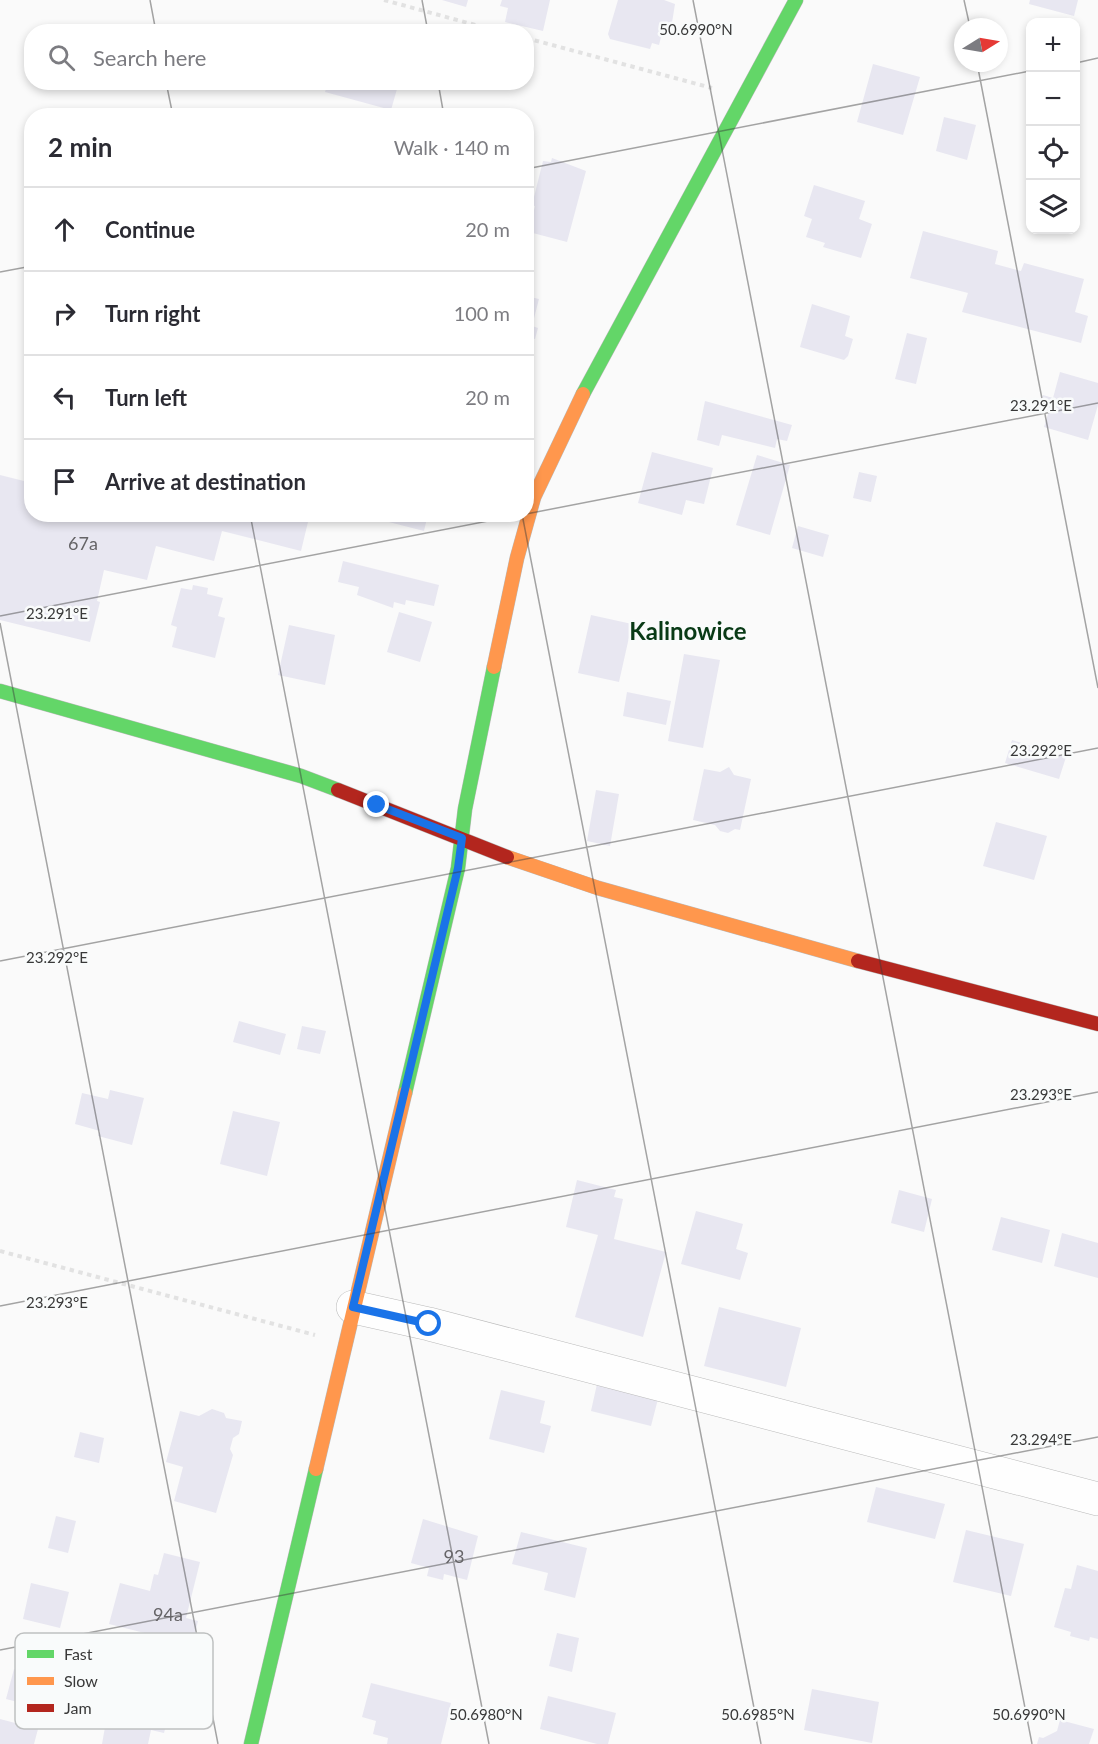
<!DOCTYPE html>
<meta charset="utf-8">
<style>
body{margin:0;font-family:Lato,sans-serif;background:#f7f7f7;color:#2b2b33}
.controls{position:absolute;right:18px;top:18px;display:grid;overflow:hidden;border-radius:12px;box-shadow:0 3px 9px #0003}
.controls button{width:54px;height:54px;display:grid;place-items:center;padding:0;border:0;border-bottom:2px solid #e1e1e2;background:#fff;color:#2b2b33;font:30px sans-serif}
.compass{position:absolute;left:954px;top:18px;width:54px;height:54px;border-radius:50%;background:#fff;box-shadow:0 3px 9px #0003;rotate:79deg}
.stop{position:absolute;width:18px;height:18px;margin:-14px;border:4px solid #1a73e8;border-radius:50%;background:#fff}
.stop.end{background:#1a73e8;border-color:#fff;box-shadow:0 2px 6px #0008}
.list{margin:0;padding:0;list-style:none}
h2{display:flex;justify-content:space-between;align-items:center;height:78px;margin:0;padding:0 24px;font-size:26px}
h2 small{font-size:20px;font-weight:400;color:#7c7c81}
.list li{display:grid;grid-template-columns:39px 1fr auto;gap:18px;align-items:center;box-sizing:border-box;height:84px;padding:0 24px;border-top:2px solid #e1e1e2}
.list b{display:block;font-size:22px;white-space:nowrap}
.list em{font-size:20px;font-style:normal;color:#7c7c81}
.icon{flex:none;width:33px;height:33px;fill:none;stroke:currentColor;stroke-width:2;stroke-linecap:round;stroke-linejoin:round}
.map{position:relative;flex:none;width:1098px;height:1744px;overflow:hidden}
.search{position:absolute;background:#fff;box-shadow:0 3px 9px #0003;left:24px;top:24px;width:510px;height:66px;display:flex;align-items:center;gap:15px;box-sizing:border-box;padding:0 21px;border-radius:24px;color:#7c7c81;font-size:22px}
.panel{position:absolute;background:#fff;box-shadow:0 3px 9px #0003;left:24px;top:108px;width:510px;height:414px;border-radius:24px}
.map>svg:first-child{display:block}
.building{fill:#e8e7f1}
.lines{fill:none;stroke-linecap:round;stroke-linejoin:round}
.street-casing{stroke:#bababa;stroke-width:34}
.fast-casing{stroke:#bababa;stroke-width:15}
.slow-casing{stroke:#bababa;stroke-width:15}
.jam-casing{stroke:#bababa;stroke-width:15}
.path{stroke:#e2e2e2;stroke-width:4;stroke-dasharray:4.5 4.5;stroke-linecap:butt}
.street{stroke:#fefefe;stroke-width:33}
.fast{stroke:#63d668;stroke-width:14}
.slow{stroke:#ff974d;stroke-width:14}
.jam{stroke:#b3261e;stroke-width:14}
.route{stroke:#1a73e8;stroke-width:8}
.ticks{fill:none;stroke:#393939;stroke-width:1.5;stroke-opacity:0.45}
.labels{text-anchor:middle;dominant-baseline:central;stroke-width:5;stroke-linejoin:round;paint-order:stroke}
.number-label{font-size:18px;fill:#656467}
.quarter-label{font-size:24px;font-weight:bold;fill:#093a16;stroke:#f9fbfb}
.key{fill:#f9fbfb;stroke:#bfc1c1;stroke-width:1.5}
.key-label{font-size:16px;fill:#393939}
.ticks-label{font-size:15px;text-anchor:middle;fill:#393939;stroke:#f9fbfb;stroke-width:5;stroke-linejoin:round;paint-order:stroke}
</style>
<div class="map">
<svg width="1098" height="1744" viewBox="0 0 1098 1744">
<rect width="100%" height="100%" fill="#fafafa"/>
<path class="building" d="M442,0H468L466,7Z
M502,0H550L543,31L505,22L508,8L500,6Z
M618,0H664L675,4L670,35L662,33L659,45L652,43L650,49L610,39L608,34Z
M1030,0H1078L1074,16L1029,4Z
M873,64L920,77L903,135L857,122Z
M328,82H399L391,110L325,92Z
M944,117L976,125L967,160L936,151Z
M552,158L586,171L567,242L529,232L535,206L532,205L543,161L551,162Z
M814,185L865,201L859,219L872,224L861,258L823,247L825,243L806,237L812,219L804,216Z
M923,231L998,251L995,264L1021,271L1024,263L1084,279L1075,312L1088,316L1081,343L962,312L968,293L910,278Z
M526,296L539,299L532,326L538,328L535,339L526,336Z
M812,304L850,316L845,336L853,339L848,356L844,360L800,347Z
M907,333L927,338L916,384L895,379Z
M1060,372L1098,383V405L1088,440L1044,427L1049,411L1039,408L1043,395L1053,398Z
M705,401L792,425L787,441L777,439L775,448L722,435L719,446L697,440Z
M652,452L713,468L704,504L686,500L682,515L638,503Z
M757,455L790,465L770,535L736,525Z
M859,472L877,476L871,502L853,498Z
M0,475L32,483V514H279L308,522L301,551L222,531L214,561L156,546L147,580L104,570L97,601L100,602L90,642L0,620Z
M374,514H428L424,531L373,518Z
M798,526L829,535L823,557L792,548Z
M343,561L439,585L434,606L406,600L405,605L394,602L393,608L357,595L359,587L338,582Z
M193,585L208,588L207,594L223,598L218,616L225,618L215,658L172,647L177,627L171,625L181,588L192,590Z
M399,612L432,622L420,662L387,652Z
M591,615L632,624L619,682L578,673Z
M289,625L335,635L325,685L278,675Z
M684,654L720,660L703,748L668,741Z
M627,692L671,701L666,725L623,716Z
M1012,740L1066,757L1059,779L1005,763Z
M729,767L734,775L751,779L740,830L735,829L728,833L720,831L715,825L693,820L704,769L720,772Z
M596,790L619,794L610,846L587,841Z
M996,822L1047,836L1034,880L983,866Z
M239,1021L286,1034L280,1055L233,1042Z
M302,1026L326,1031L320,1054L297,1049Z
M110,1090L144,1098L132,1145L98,1136L100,1131L75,1124L82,1093L108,1099Z
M233,1111L280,1122L267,1176L220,1164Z
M577,1180L616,1190L614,1197L623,1199L614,1239L666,1252L643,1337L575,1317L598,1235L566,1227Z
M899,1190L932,1199L924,1232L891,1223Z
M696,1211L743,1224L736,1249L748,1253L740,1280L681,1264Z
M1001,1217L1050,1230L1042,1263L992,1250Z
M1062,1233L1098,1243V1278L1054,1266Z
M719,1307L801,1328L786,1387L704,1366Z
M597,1384L658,1399L651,1426L591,1411Z
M501,1390L545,1401L540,1423L551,1426L544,1453L489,1439Z
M212,1409L224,1413L226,1418L242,1421L239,1434L233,1438L230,1449L233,1455L216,1513L174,1501L183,1467L166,1462L180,1411L199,1416Z
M80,1432L104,1438L99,1463L74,1457Z
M876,1487L945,1504L935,1539L867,1522Z
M56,1516L76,1521L68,1553L48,1548Z
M423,1519L478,1536L467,1580L444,1574L443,1580L427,1576L429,1568L411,1563Z
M966,1530L1024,1544L1011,1596L953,1582Z
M521,1532L587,1548L575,1598L544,1590L548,1573L512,1564Z
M164,1553L200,1562L186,1618L198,1621L192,1645L109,1624L120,1583L150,1591L154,1574L158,1575Z
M1077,1565L1098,1571V1639L1090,1637L1089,1641L1070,1636L1071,1632L1054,1627L1065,1588L1071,1589Z
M31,1583L69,1592L60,1628L23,1619Z
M557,1633L579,1638L572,1672L549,1666Z
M14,1669L37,1675L29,1705L6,1699Z
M119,1675L175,1690L164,1733L151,1730L148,1744H102L110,1699H113Z
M371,1683L451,1703L441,1744H387L388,1738L373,1734L376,1721L362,1717Z
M812,1689L879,1702L872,1743L804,1730Z
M548,1696L616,1713L608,1744H597L540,1729Z
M0,1719L38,1729L34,1744H0Z
M1060,1720L1094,1729L1089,1744H1037L1039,1737L1043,1738L1057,1731Z"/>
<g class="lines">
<defs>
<path id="street" d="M353,1307L429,1324L1098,1499"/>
<path id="fast" d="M583,394L796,0
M0,691L301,776L338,790
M405,1093L458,868L465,809L494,667
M251,1744L316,1469"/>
<path id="slow" d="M494,667L517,558L534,497L583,394
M507,857L598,888L858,961
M316,1469L405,1093"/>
<path id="jam" d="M338,790L507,857
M858,961L1098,1024"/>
</defs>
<use href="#street" class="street-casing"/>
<use href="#fast" class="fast-casing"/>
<use href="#slow" class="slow-casing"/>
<use href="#jam" class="jam-casing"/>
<path class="path" d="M384,0L501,32
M526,38L712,88
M0,1251L315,1335"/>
<use href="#street" class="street"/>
<use href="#fast" class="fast"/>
<use href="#slow" class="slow"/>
<use href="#jam" class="jam"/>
</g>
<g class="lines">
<path class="route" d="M377,805L462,838L458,868L353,1307L429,1324"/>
</g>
<path class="ticks" d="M150,0L156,32M422,0L428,32M693,0L1032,1744M964,0L970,27M977,63L1098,688M1076,63L1098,58M166,82L173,116M438,82L444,116M526,169L1030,71M0,272L32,266M250,514L489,1744M522,514L761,1744M526,514L1098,403M0,616L524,514M0,623L218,1744M0,961L1098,748M0,1306L1098,1092M0,1650L1098,1437"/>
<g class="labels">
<g class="number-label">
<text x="83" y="543">67a</text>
<text x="454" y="1556">93</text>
<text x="168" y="1614">94a</text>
</g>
<g class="quarter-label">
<text x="688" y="630">Kalinowice</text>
</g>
</g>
<rect x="15" y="1633" width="198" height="96" rx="9" class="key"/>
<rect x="27" y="1650" width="27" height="8" fill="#63d668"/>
<rect x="27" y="1677" width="27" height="8" fill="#ff974d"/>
<rect x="27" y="1704" width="27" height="8" fill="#b3261e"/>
<g class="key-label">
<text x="64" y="1660">Fast</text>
<text x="64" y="1687">Slow</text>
<text x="64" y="1714">Jam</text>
</g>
<g class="ticks-label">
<text x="696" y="35">50.6990°N</text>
<text x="1041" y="411">23.291°E</text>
<text x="57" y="619">23.291°E</text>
<text x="1041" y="756">23.292°E</text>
<text x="57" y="963">23.292°E</text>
<text x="1041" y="1100">23.293°E</text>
<text x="57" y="1308">23.293°E</text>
<text x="1041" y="1445">23.294°E</text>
<text x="486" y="1720">50.6980°N</text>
<text x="758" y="1720">50.6985°N</text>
<text x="1029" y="1720">50.6990°N</text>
</g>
</svg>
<div class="controls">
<button>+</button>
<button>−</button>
<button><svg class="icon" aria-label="locate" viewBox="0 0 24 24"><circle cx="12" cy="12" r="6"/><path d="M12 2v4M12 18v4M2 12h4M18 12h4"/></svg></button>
<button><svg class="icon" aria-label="layers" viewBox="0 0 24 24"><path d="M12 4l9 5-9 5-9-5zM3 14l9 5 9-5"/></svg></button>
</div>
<svg class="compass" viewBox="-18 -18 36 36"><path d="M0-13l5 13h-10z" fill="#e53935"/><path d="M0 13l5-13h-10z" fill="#7c7c81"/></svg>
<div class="stop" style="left:429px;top:1324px"></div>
<div class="stop end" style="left:377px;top:805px"></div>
<div class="search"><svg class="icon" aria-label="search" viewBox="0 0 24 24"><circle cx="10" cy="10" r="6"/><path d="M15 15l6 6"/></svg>Search here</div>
<section class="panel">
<h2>2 min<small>Walk · 140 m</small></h2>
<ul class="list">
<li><svg class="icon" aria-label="ahead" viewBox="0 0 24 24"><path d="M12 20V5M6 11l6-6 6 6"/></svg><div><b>Continue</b></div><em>20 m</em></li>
<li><svg class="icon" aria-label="right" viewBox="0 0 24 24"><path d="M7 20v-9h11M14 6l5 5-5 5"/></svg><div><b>Turn right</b></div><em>100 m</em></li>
<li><svg class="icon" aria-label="left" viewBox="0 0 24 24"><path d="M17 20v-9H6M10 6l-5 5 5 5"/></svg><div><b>Turn left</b></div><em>20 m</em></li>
<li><svg class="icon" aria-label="arrive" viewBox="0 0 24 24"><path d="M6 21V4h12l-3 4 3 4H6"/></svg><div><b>Arrive at destination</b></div></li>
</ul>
</section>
</div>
